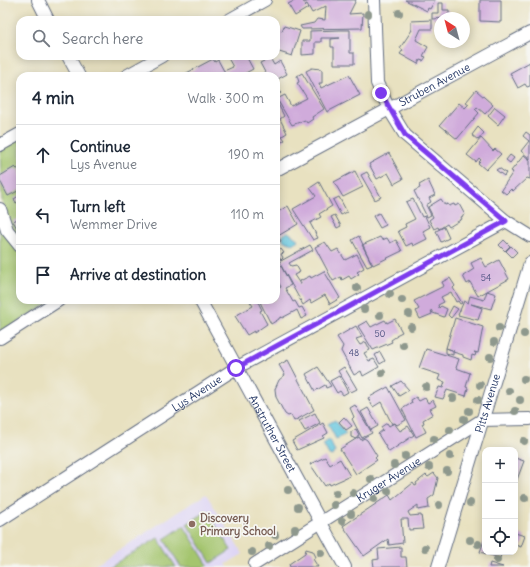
<!DOCTYPE html>
<meta charset="utf-8">
<style>
body{margin:0;font-family:Delius,sans-serif;background:#f6f6f7;color:#1f2937}
.controls{position:absolute;right:12px;bottom:12px;display:grid;overflow:hidden;border-radius:8px;box-shadow:0 2px 10px #0003}
.controls button{width:36px;height:36px;display:grid;place-items:center;padding:0;border:0;border-bottom:1px solid #e0e1e3;background:#fff;color:#1f2937;font:20px sans-serif}
.compass{position:absolute;left:434px;top:12px;width:36px;height:36px;border-radius:50%;background:#fff;box-shadow:0 2px 10px #0003;rotate:324deg}
.stop{position:absolute;width:12px;height:12px;margin:-9px;border:3px solid #7c3aed;border-radius:50%;background:#fff}
.stop.end{background:#7c3aed;border-color:#fff;box-shadow:0 1px 4px #0008}
.list{margin:0;padding:0;list-style:none}
h2{display:flex;justify-content:space-between;align-items:center;height:52px;margin:0;padding:0 16px;font-size:17px}
h2 small{font-size:13px;font-weight:400;color:#747a83}
.list li{display:grid;grid-template-columns:26px 1fr auto;gap:12px;align-items:center;box-sizing:border-box;height:60px;padding:0 16px;border-top:1px solid #e0e1e3}
.list b{display:block;font-size:15px;white-space:nowrap}
.list p{margin:0;font-size:13px;white-space:nowrap;color:#747a83}
.list em{font-size:13px;font-style:normal;color:#747a83}
.icon{flex:none;width:22px;height:22px;fill:none;stroke:currentColor;stroke-width:2;stroke-linecap:round;stroke-linejoin:round}
.map{position:relative;flex:none;width:530px;height:567px;overflow:hidden}
.search{position:absolute;background:#fff;box-shadow:0 2px 10px #0003;left:16px;top:16px;width:264px;height:44px;display:flex;align-items:center;gap:10px;box-sizing:border-box;padding:0 14px;border-radius:12px;color:#747a83;font-size:15px}
.panel{position:absolute;background:#fff;box-shadow:0 2px 10px #0003;left:16px;top:72px;width:264px;height:232px;border-radius:12px}
.map>svg:first-child{display:block}
.built{fill:#ded5f5}
.green{fill:#a4c56e;stroke:#607a66}
.water{fill:#5fc4dd;stroke:#3d7a9e}
.building{fill:#d0abdb}
.lines{fill:none;stroke-linecap:round;stroke-linejoin:round}
.minor-casing{stroke:#636d80;stroke-width:14}
.minor{stroke:#fff;stroke-width:12}
.tree{fill:#8e988d}
.route{stroke:#7c3aed;stroke-width:5}
.education-dot{fill:#8d6e63;stroke:#f6f6f2;stroke-width:1.5}
.labels{text-anchor:middle;dominant-baseline:central;stroke-width:3.5;stroke-linejoin:round;paint-order:stroke}
.number-label{font-size:9px;fill:#484e7d}
.street-label{font-size:11px;fill:#1b2f5e;stroke:#f6f6f2}
.education-label{font-size:11px;font-weight:bold;fill:#785e54;stroke:#f6f6f2;text-anchor:start}
</style>
<div class="map">
<svg width="530" height="567" viewBox="0 0 530 567">
<rect width="100%" height="100%" fill="#f6f6f2"/>
<filter id="ink" filterUnits="userSpaceOnUse"><feTurbulence type="fractalNoise" baseFrequency=".025" numOctaves="2"/><feDisplacementMap in="SourceGraphic" scale="8" xChannelSelector="R" yChannelSelector="G"/><feConvolveMatrix kernelMatrix="1 2 1 2 8 2 1 2 1" color-interpolation-filters="sRGB"/></filter>
<filter id="wash" filterUnits="userSpaceOnUse"><feTurbulence type="fractalNoise" baseFrequency=".012" numOctaves="4" result="noise"/><feDisplacementMap in="SourceGraphic" scale="16" xChannelSelector="R" yChannelSelector="G"/><feGaussianBlur stdDeviation="0.9" result="paint"/><feColorMatrix in="noise" values="0 0 0 0 0 0 0 0 0 0 0 0 0 0 0 0 0 1.4 0 .05"/><feComposite in="paint" operator="in"/></filter>
<g filter="url(#wash)">
<rect width="100%" height="100%" fill="#e8e1c0"/>
<path class="built" d="M206,494L243,554L226,564L228,567H92Z"/>
<path class="green" d="M20,138V241L7,219L2,201L0,149Z
M0,221L20,251V300H53L0,334Z
M207,511L231,550L211,563L187,524Z
M184,526L208,565L205,567H181L164,539Z
M158,538L176,567H109Z"/>
<path class="water" d="M288,232L299,240L292,244L283,240V235Z
M335,420L346,434L336,439L328,424Z
M329,440L335,451L332,456L329,455L323,444Z"/>
<g id="blocks">
<path class="building" d="M296,0H303L304,3L311,0H356L349,14L363,13L362,28L302,29L300,26L314,23L317,19L325,20L326,6L312,13L307,4L305,5L308,8L295,16L288,4Z
M405,0H435L430,9L428,8L427,11Z
M480,0H501V22L480,21Z
M438,3H443V10H449V18L432,19V13H438Z
M432,20V29H421L416,40L428,47L423,56L426,57L423,61L420,60L418,64L400,54L403,50L400,48L412,30H411V21Z
M284,26L300,31L292,56L276,51V29L282,31Z
M341,30H350V53H354V64H334V47H331V39L340,38H321V42H315V54L302,55V41H310V31Z
M231,56H246L253,69L240,76H181L213,59L215,62L218,60L224,71L233,67L228,58Z
M270,58L274,65L280,61L287,74L276,80V76H267L260,63Z
M530,62V86L527,87L525,84L518,88L510,73Z
M312,68L322,69V83H319L321,88L349,75L360,95L327,112L306,71Z
M302,73L324,109L312,117L313,119L307,123L305,120L292,125L277,99L285,95L291,106L307,98L297,83L299,82L297,76Z
M276,84L281,93L276,96Z
M476,90L493,105L485,114L477,107L475,109L479,113L457,139L440,125L459,103L465,108L469,104L466,102Z
M276,100L284,116L280,119L287,133L282,136L285,140L278,144L276,140Z
M495,107L505,115L498,125L488,116Z
M478,127L484,133L478,140L472,135Z
M526,132L530,135V159L521,151L529,141L523,136Z
M481,138L493,151L495,149L501,154L486,170L478,163L481,160L479,158L476,162L467,155Z
M389,153L403,179L394,184L388,173L377,179L369,164Z
M510,155L514,158L510,163L506,160Z
M524,155L530,160V179L527,178L513,191L511,189L506,194L501,190L513,172L511,171Z
M15,167L17,169L20,168V190L8,196L0,181V176Z
M499,168L506,173L504,176L496,170Z
M355,171L363,187L343,197L334,182Z
M367,172L381,197L375,200L361,175Z
M428,180L435,195L429,198L431,202L426,205L431,215L427,217L414,191L420,188L419,185Z
M319,182L332,206L319,214L321,217L310,223L318,238L313,240L293,209L316,196L310,188Z
M20,195V201L16,203L14,199Z
M339,197L347,212L341,215L333,200Z
M413,199L422,217L425,216L430,227L423,231L427,239L413,246L412,243L406,246L398,231L406,227L405,224L415,219L406,202Z
M441,199L445,205L448,204L449,206L454,204L455,206L459,204L465,215L461,217L462,219L449,227L447,224L439,229L438,227L434,229L429,220L433,217L428,207Z
M288,206L298,224L278,236L281,241L276,244V213Z
M379,213L386,225L380,228L373,216Z
M335,215L341,226L337,228L331,217Z
M20,218V232H19L13,221Z
M444,227L449,238L441,242L436,231Z
M359,236L372,265L367,267L352,240Z
M380,237L382,240L387,238L390,243L396,240L402,251L373,265L362,245Z
M504,240L510,246L505,251L499,245Z
M325,242L332,252L338,249L345,260L357,254L364,268L357,272L359,274L351,279L349,276L342,280L341,277L333,281L315,247Z
M310,245L313,250L289,263L291,266L296,265L300,272L294,275L300,284H301L300,281L310,276L311,278L324,271L340,298L330,304L325,295L311,303L310,300L303,305L279,262Z
M511,246L517,252L512,257L506,251Z
M281,249L284,253L281,254L283,258L281,260L276,253Z
M481,258L486,267L499,260L509,279L478,296L470,282L467,284L463,276L474,269L471,263Z
M281,266L291,285L285,288L293,302L295,301L299,308L302,307L307,316L301,319L297,310L282,318V317L279,318V319L271,324L260,302L276,300V290L281,287L276,278L278,275L276,269Z
M450,278L455,286L453,288L462,303L460,304L458,301L456,302L451,292L441,297L444,302L438,305L439,308L441,306L447,309L444,317L433,313L431,310L432,314L420,319L416,311L419,309L414,301L444,286L442,282Z
M487,291L496,294L491,309L471,304L482,308L478,320L458,315L464,301L468,303L470,296L484,300Z
M249,300H257L262,310L260,311L267,324L254,333V331L247,335L235,316L253,306Z
M453,306L458,309L451,318L448,315Z
M455,318L483,327L478,353L474,352L476,353L475,356L472,355L471,360L463,357V355L453,352V350V355L446,353V348L452,350L446,348Z
M395,319L402,332L396,335L397,336L391,340L392,342L373,350L358,326L367,321L371,327L385,320L387,323Z
M356,326L362,337L356,339L360,345L366,342L370,350L364,353L369,361L374,359L379,367L363,376L361,371L354,375L341,351L343,346L337,337Z
M426,349L459,359L456,368L470,373L466,387L468,388L466,396L447,390L443,399L435,397L439,387L443,388L445,382L438,380L440,375L419,368Z
M380,352L385,361L380,364L375,355Z
M288,360L314,410L294,421L291,415L288,416L285,414L276,397L275,389L279,380L285,375L279,365Z
M318,367L331,386L326,388L325,385L315,391L306,374Z
M344,367L357,389L351,392L338,371Z
M339,376L348,392L343,395L340,391L337,393L330,381Z
M401,381L409,390L399,396L392,386Z
M388,387L406,420L397,425L395,423L392,424L381,402L373,407L368,398Z
M416,397L419,401L425,398L428,403L433,400L436,406L430,409L433,414L423,420L424,423L422,424L426,432L416,437L402,409L412,403L411,400Z
M355,405L372,433L362,438L352,419L354,417L350,408Z
M368,408L378,426L371,430L361,412Z
M315,413L320,423L305,431L299,421Z
M344,417L352,426L346,430L339,422Z
M323,423L328,433L323,436L324,438L297,450L292,441Z
M387,423L389,426L394,423L400,431L408,426L414,435L389,452L378,434L383,430L381,427Z
M356,429L359,435L356,439L351,437V432Z
M359,437L361,440L364,438L367,440L377,456L375,458L377,460L356,474L340,449Z
M325,457L330,465L340,459L350,476L330,485L329,483L325,486L310,464Z
M515,458L524,461L515,485Z
M434,473L438,478L434,495L428,499L429,508L418,510V505L408,512L410,516L421,515L423,529L409,530L408,519H401L403,543L389,545L388,539L364,556L343,526L389,495L392,500L413,483L415,486L417,485L416,483L426,475L428,477Z
M515,533L525,536L521,547L515,545Z
M485,538V552H502L500,558L480,552Z
M401,547V557H406L407,567H374L373,560L379,559L378,549Z
M306,549L313,551L316,557L313,559L318,567H290L289,564L305,553Z
M490,563L503,567H489Z"/>
</g>
</g>
<g filter="url(#ink)">
<use href="#blocks" fill-opacity="0" stroke="#636d80" stroke-width="1"/>
<g class="lines">
<defs>
<g id="minor">
<path d="M38,0L48,20"/>
<path d="M374,0L377,83L389,109L405,135L506,221L530,236"/>
<path d="M229,20L265,0"/>
<path d="M68,56L79,76"/>
<path d="M126,76L162,56"/>
<path d="M0,145L20,134"/>
<path id="s1" d="M276,170L530,33"/>
<path d="M0,209L7,230L20,246"/>
<path id="s2" d="M200,300L345,567"/>
<path d="M0,338L59,300"/>
<path id="s3" d="M0,520L236,368L506,221"/>
<path id="s4" d="M255,564L482,420L530,419"/>
<path id="s5" d="M438,567L530,263"/>
</g>
</defs>
<use href="#minor" class="minor-casing"/>
<use href="#minor" class="minor"/>
</g>
<g class="tree">
<circle cx="399" cy="13" r="4"/>
<circle cx="368" cy="14" r="4"/>
<circle cx="357" cy="288" r="4"/>
<circle cx="390" cy="294" r="4"/>
<circle cx="402" cy="300" r="4"/>
<circle cx="364" cy="309" r="4"/>
<circle cx="409" cy="314" r="4"/>
<circle cx="380" cy="315" r="4"/>
<circle cx="411" cy="327" r="4"/>
<circle cx="499" cy="328" r="4"/>
<circle cx="524" cy="334" r="4"/>
<circle cx="494" cy="342" r="4"/>
<circle cx="403" cy="345" r="4"/>
<circle cx="490" cy="357" r="4"/>
<circle cx="382" cy="373" r="4"/>
<circle cx="524" cy="379" r="4"/>
<circle cx="480" cy="385" r="4"/>
<circle cx="426" cy="387" r="4"/>
<circle cx="509" cy="391" r="4"/>
<circle cx="453" cy="398" r="4"/>
<circle cx="478" cy="400" r="4"/>
<circle cx="520" cy="400" r="4"/>
<circle cx="469" cy="411" r="4"/>
<circle cx="515" cy="411" r="4"/>
<circle cx="464" cy="419" r="4"/>
<circle cx="450" cy="430" r="4"/>
<circle cx="434" cy="439" r="4"/>
<circle cx="524" cy="441" r="4"/>
<circle cx="405" cy="456" r="4"/>
<circle cx="450" cy="456" r="4"/>
<circle cx="394" cy="465" r="4"/>
<circle cx="429" cy="467" r="4"/>
<circle cx="447" cy="471" r="4"/>
<circle cx="371" cy="479" r="4"/>
<circle cx="288" cy="490" r="4"/>
<circle cx="388" cy="491" r="4"/>
<circle cx="336" cy="493" r="4"/>
<circle cx="353" cy="493" r="4"/>
<circle cx="525" cy="498" r="4"/>
<circle cx="374" cy="499" r="4"/>
<circle cx="470" cy="503" r="4"/>
<circle cx="334" cy="505" r="4"/>
<circle cx="439" cy="505" r="4"/>
<circle cx="298" cy="507" r="4"/>
<circle cx="351" cy="514" r="4"/>
<circle cx="342" cy="521" r="4"/>
<circle cx="295" cy="529" r="4"/>
<circle cx="275" cy="535" r="4"/>
<circle cx="470" cy="540" r="4"/>
<circle cx="478" cy="544" r="4"/>
<circle cx="269" cy="546" r="4"/>
<circle cx="425" cy="548" r="4"/>
<circle cx="252" cy="552" r="4"/>
<circle cx="321" cy="553" r="4"/>
<circle cx="497" cy="560" r="4"/>
</g>
</g>
<g class="lines" filter="url(#ink)">
<path class="route" d="M236,368L506,221L405,135L381,93"/>
</g>
<circle class="education-dot" cx="192" cy="524" r="4"/>
<g class="labels">
<g class="number-label">
<text x="486" y="277">54</text>
<text x="380" y="333">50</text>
<text x="354" y="352">48</text>
</g>
<g class="street-label">
<text stroke="none"><textPath href="#s1" startOffset="180">Struben Avenue</textPath></text>
<text stroke="none"><textPath href="#s3" startOffset="234">Lys Avenue</textPath></text>
<text stroke="none"><textPath href="#s5" startOffset="171">Pitts Avenue</textPath></text>
<text stroke="none"><textPath href="#s2" startOffset="152">Anstruther Street</textPath></text>
<text stroke="none"><textPath href="#s4" startOffset="158">Kruger Avenue</textPath></text>
</g>
<g class="education-label">
<text x="200" y="518">Discovery<tspan x="200" dy="13">Primary School</tspan></text>
</g>
</g>
</svg>
<div class="controls">
<button>+</button>
<button>−</button>
<button><svg class="icon" aria-label="locate" viewBox="0 0 24 24"><circle cx="12" cy="12" r="6"/><path d="M12 2v4M12 18v4M2 12h4M18 12h4"/></svg></button>
</div>
<svg class="compass" viewBox="-18 -18 36 36"><path d="M0-13l5 13h-10z" fill="#e53935"/><path d="M0 13l5-13h-10z" fill="#747a83"/></svg>
<div class="stop" style="left:236px;top:368px"></div>
<div class="stop end" style="left:381px;top:93px"></div>
<div class="search"><svg class="icon" aria-label="search" viewBox="0 0 24 24"><circle cx="10" cy="10" r="6"/><path d="M15 15l6 6"/></svg>Search here</div>
<section class="panel">
<h2>4 min<small>Walk · 300 m</small></h2>
<ul class="list">
<li><svg class="icon" aria-label="ahead" viewBox="0 0 24 24"><path d="M12 20V5M6 11l6-6 6 6"/></svg><div><b>Continue</b><p>Lys Avenue</p></div><em>190 m</em></li>
<li><svg class="icon" aria-label="left" viewBox="0 0 24 24"><path d="M17 20v-9H6M10 6l-5 5 5 5"/></svg><div><b>Turn left</b><p>Wemmer Drive</p></div><em>110 m</em></li>
<li><svg class="icon" aria-label="arrive" viewBox="0 0 24 24"><path d="M6 21V4h12l-3 4 3 4H6"/></svg><div><b>Arrive at destination</b></div></li>
</ul>
</section>
</div>
